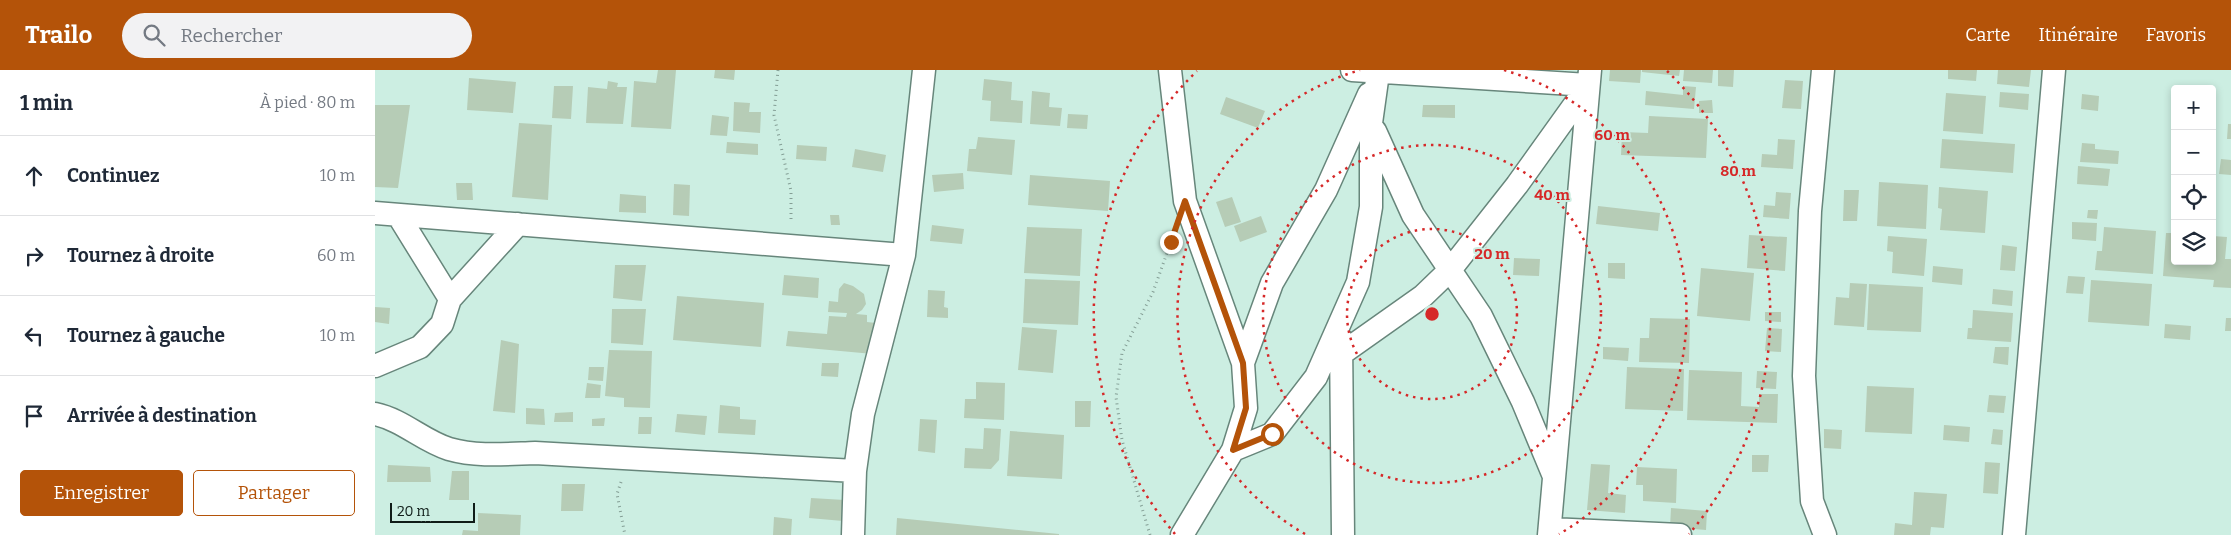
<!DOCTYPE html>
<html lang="fr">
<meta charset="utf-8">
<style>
body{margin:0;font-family:Bitter,serif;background:#f2f2f3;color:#1f2937}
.controls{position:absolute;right:15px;top:15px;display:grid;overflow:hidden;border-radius:5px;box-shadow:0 2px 8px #0003}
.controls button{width:45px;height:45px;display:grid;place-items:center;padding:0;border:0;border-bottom:1px solid #e0e1e3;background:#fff;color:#1f2937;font:25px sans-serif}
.scale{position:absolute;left:15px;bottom:12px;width:85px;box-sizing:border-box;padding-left:5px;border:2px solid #0f1c18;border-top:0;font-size:14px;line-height:18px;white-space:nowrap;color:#0f1c18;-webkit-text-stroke:4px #cceee2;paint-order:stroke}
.stop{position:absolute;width:15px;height:15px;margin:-11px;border:4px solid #b45309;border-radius:50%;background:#fff}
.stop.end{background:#b45309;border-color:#fff;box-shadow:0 1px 5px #0008}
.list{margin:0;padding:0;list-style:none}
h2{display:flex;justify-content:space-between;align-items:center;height:65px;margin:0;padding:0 20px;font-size:21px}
h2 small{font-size:16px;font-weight:400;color:#747a83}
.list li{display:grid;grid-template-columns:32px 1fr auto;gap:15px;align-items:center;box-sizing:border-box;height:80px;padding:0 20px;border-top:1px solid #e0e1e3}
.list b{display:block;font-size:19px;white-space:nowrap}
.list em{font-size:16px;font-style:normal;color:#747a83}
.actions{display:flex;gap:10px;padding:15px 20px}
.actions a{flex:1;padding:11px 0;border:1px solid #b45309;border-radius:5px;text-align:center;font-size:18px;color:#b45309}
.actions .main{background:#b45309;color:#fff}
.icon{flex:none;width:28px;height:28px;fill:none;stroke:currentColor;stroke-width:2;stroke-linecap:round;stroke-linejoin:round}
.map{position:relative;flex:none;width:1856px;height:465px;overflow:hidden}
header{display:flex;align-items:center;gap:30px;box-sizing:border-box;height:70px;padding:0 25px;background:#b45309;color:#fff}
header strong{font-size:24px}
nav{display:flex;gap:28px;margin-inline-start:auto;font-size:18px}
.search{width:350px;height:45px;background:#f2f2f3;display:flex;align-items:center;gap:12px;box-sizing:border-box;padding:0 18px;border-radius:28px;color:#747a83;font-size:19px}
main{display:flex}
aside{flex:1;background:#fff}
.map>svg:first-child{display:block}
.building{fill:#b6ccb6}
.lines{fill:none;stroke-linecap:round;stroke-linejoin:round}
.street-casing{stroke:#67867b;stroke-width:25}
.path{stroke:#849e95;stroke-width:3;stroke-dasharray:1 4;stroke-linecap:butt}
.street{stroke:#fff;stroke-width:22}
.route{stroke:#b45309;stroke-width:6}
.ring{fill:none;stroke:#d62828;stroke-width:2.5;stroke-dasharray:2.5 5}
.centre{fill:#d62828;stroke:#cceee2;stroke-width:2.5}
.ring-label{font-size:15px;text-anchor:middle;font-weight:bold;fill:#d62828;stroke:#cceee2;stroke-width:4;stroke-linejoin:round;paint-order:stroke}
</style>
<header>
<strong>Trailo</strong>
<div class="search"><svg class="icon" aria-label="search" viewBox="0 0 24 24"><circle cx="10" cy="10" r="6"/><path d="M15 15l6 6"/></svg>Rechercher</div>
<nav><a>Carte</a><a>Itinéraire</a><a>Favoris</a></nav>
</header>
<main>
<aside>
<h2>1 min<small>À pied · 80 m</small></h2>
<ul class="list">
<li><svg class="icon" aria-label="ahead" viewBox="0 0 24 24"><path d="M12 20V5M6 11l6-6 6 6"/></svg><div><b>Continuez</b></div><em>10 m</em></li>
<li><svg class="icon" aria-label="right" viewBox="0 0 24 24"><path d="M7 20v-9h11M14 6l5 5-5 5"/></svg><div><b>Tournez à droite</b></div><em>60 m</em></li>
<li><svg class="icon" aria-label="left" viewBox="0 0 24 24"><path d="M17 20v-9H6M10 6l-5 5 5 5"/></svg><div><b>Tournez à gauche</b></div><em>10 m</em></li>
<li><svg class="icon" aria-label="arrive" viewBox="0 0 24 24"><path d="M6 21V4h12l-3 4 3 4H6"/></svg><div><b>Arrivée à destination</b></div></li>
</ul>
<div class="actions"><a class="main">Enregistrer</a><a>Partager</a></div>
</aside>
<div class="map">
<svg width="1856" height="465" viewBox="0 0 1856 465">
<rect width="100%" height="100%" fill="#cceee2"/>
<path class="building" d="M283,0H301L296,59L256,57L259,11L281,13Z
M340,0H360L359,10L339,8Z
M1235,0H1266L1265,13L1234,11Z
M1267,0H1305L1304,6L1267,2Z
M1309,0H1338L1337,13L1308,11Z
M1343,0H1359L1358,17L1343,16Z
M1573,0H1602L1601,11L1573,9Z
M1623,0H1656L1654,17L1622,14Z
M94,8L141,12L138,43L92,40Z
M609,9L637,12L636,30L648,31L647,53L615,51L616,31L607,30Z
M1410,10L1428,11L1426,39L1407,38Z
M233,11L243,13L242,17H252L248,54L211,53L213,17L232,19Z
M179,16H198L196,49L177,48Z
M1308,16L1321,17L1319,39L1270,35L1271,21L1308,25Z
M657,21L675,23L674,37L687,38L685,56L655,54Z
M1625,22L1654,24L1653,40L1624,37Z
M1571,23L1611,26L1608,64L1568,61Z
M1707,24L1724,26L1723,41L1706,39Z
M851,27L890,41L883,58L845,44Z
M1337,30L1338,43H1324V31Z
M359,32L375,33L374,42H386L385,63L358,61Z
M0,35H35L23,118L0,117Z
M1048,35H1080V48L1047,47Z
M693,44L713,45L712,59L692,58Z
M337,45L354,47L352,66L335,65Z
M1274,46L1333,49L1331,88L1246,85L1247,62L1273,63Z
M144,53L177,55L173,130L137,127Z
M1853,54H1856V69H1852Z
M603,67L640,70L637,105L592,101L594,79H601Z
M1403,69L1420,70L1418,99L1386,97L1387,84L1402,85Z
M1567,69L1640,74L1638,103L1565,98Z
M352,72L383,74V85L351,83Z
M1707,73L1720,74V79L1744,81L1743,94L1705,92Z
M422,75L452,77L451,91L421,89Z
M480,79L511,85L508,102L477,97Z
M1846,89L1856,90V105L1844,104Z
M1703,96L1735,99L1733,116L1702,114Z
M588,103L589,119L559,122L557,105Z
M655,105L735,111L733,141L653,135Z
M1504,112L1553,115L1551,159L1502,156Z
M81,113H97L98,130H82Z
M299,114L315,115L314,146L298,145Z
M1564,117L1613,121L1610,163L1565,160L1567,139L1563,138Z
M1469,120H1484L1482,151H1468Z
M1401,122L1416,123L1414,149L1388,147L1389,135L1400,136Z
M245,124L271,126V143L244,142Z
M857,127L866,152L850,157L841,132Z
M1223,136L1285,143L1283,161L1221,154Z
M1713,140H1723L1722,149L1712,148Z
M455,145H464L465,155H456Z
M886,146L892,162L865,172L859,156Z
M1697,152L1722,153L1721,171L1697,169Z
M557,155L589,159L587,174L555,171Z
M652,157L707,159L705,206L649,203Z
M1729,157L1781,161L1778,204L1720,200L1722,181H1727Z
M1791,163H1800V191H1837V166L1852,167L1850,189H1856V218L1838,217L1839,210L1788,206Z
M1374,165L1412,167L1410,201L1372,198Z
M1513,166L1552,169L1549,206L1517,203L1518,182L1512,181Z
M1627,175L1642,177L1640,201L1625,200Z
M1139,188L1165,189L1164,206L1138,205Z
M1233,193H1250V209L1233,208Z
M240,195H271L267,231L238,228Z
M1558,196L1588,199L1587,215L1557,212Z
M1326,198L1379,203L1375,251L1322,246Z
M409,205L444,208L443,228L407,225Z
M1693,206L1710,207L1708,224L1691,223Z
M650,209L705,211L703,255L648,253Z
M1716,210L1777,214L1774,256L1713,252Z
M469,213L478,216L489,224L491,234L487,240L481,244L492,245V252L501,253L498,284L411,276L413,261L452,264L454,246L471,247L472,243L453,242L454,231L463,232L464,219Z
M1475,213L1492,214L1489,257L1459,255L1461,227L1474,228Z
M1494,214L1548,217L1546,262L1492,260Z
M1618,219L1638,221L1637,236L1617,234Z
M553,220L570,221L569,237L573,238V248L552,247Z
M302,226L389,233L386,277L298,270Z
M0,237L15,238L14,254L0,252Z
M237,239H271L268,275L236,273Z
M1598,240L1638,243L1636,272L1592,269L1593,258H1597Z
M1390,242H1406V252L1390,251Z
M1275,248L1315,249L1314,293L1264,292L1265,268H1274Z
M1851,248H1856V261H1850Z
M1790,254L1816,256L1815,270L1789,268Z
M647,257L682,260L678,303L643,300Z
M1392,258L1407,259L1406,282L1390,281Z
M126,270L144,274L140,343L118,341Z
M1228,277L1254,278L1253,291L1228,289Z
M1620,277H1634L1633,295L1618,293Z
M234,280L277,281L275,338L249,337V328L230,326Z
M447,293H464L463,307L446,306Z
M214,297H229L228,311L213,310Z
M1252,297L1309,299L1308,341L1250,339Z
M1314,300L1367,302L1366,336L1384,337V324H1403L1402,353L1312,350Z
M1382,301L1402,302L1401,319L1381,318Z
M601,312L630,313L629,350L589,348L590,329H601Z
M212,313L226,315L225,328H210Z
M1492,316L1539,318L1537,364L1490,362Z
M1614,325L1631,326L1629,343L1612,342Z
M700,331H716L715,357H700Z
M345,335L365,337V349L381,350L380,365L343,363Z
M151,338L169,339L170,355L151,354Z
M198,342V352H179L180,343Z
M302,344L332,346L330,365L300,362Z
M264,347H277L276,364H263Z
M230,348L229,356H217V349Z
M545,349L562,350L560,383L543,381Z
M1569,355L1595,357L1594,372L1568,370Z
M609,358L626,359L624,390L616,399L589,398L590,378L608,379Z
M1449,359L1467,360L1466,379L1449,378Z
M1618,359L1628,360L1627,375L1616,374Z
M635,361L689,365L687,409L632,406Z
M1377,385H1394L1393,402H1377Z
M1610,392L1625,393L1623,424L1608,423Z
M1216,394L1235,395L1233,423L1251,425L1250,443L1212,440Z
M13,395L55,397L56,412H12Z
M1262,397L1302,399L1301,433L1268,431V415H1261Z
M77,401H94V430H74Z
M187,414H210L208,441H186Z
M1539,422L1572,424L1569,458L1556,457L1555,465H1519L1520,453L1537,455Z
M436,428L470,430L468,451L434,448Z
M1296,438L1332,441L1331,460L1295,457Z
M103,443L146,445L145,465H87L88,460L103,461Z
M399,447L417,449L416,465H398Z
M522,448L684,464V465H521Z"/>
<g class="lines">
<defs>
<path id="street" d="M795,0L810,131L868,293L871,338L858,380L807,465
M977,0L1213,15
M1448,0L1435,141L1429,306L1437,431L1450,465
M1000,61L1038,145L1106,246L1148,332L1178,404
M0,143L529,185
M75,229L143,154
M966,269L968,465
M966,284L1048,226L1075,200L1142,115L1213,16
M868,293L897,213L951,120L994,24
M0,296L45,277L67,254L75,229L23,145
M0,344C28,350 48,371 74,379C102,387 131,384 160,383L480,401
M858,380L897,364L941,307L983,212L996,137V53L1003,3
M1175,459L1305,465
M478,465L480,401L488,344L529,185L549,0
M1174,465L1215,0
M1639,465L1679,0"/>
</defs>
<use href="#street" class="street-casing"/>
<path class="path" d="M403,0L399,45L416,121V150
M246,412L242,424L250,465
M775,465L747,370L741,327L747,283L778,222L797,169"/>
<use href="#street" class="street"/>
</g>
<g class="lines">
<path class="route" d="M796,172L810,131L868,293L871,338L858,380L897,364"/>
</g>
<g class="ring">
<circle cx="1057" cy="244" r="85"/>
<circle cx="1057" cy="244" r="169"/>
<path d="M930 464A254 254 0 0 1 985 0M1129 0A254 254 0 0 1 1184 464"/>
<path d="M800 464A338 338 0 0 1 822 1M1292 1A338 338 0 0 1 1314 464"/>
</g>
<circle cx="1057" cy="244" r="8" class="centre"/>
<g class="ring-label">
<text x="1237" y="70">60 m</text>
<text x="1363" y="106">80 m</text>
<text x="1177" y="130">40 m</text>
<text x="1117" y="189">20 m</text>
</g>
</svg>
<div class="controls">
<button>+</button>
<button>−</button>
<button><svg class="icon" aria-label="locate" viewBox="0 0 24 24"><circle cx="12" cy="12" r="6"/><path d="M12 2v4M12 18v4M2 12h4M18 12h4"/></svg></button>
<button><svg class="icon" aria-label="layers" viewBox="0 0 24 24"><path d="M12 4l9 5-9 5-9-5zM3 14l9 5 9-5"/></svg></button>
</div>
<div class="scale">20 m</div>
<div class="stop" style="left:897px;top:364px"></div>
<div class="stop end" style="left:796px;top:172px"></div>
</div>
</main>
